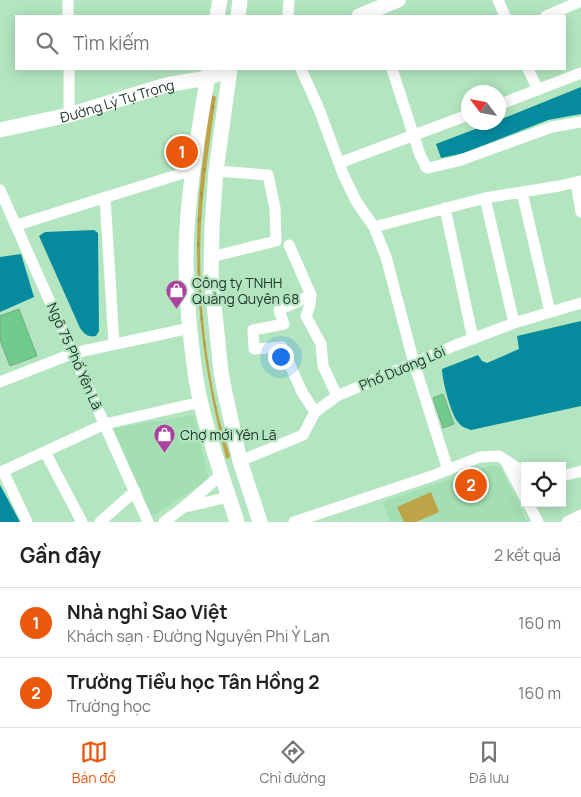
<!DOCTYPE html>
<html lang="vi">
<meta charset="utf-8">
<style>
body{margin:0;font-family:Manrope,sans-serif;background:#f2f2f2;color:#222}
.controls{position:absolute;right:15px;bottom:15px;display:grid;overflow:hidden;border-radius:0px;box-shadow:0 2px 12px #0003}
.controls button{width:45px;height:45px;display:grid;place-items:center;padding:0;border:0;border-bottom:1px solid #e0e0e0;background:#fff;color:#222;font:25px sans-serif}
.compass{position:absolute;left:461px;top:85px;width:45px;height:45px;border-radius:50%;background:#fff;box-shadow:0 2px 12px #0003;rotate:302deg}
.you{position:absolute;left:280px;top:356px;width:18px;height:18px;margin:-12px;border:4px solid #fff;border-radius:50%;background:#1a73e8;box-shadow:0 0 0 8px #1a73e833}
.badge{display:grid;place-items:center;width:32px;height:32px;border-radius:50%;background:#ea580c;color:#fff;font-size:16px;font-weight:700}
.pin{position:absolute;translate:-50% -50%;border:2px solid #fff;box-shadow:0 1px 5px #0006}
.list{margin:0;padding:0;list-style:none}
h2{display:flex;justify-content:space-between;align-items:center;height:65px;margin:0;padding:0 20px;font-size:21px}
h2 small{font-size:16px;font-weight:400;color:#767676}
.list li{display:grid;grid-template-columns:32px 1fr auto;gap:15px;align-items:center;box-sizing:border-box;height:70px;padding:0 20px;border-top:1px solid #e0e0e0}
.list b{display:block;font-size:19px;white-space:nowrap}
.list p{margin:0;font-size:16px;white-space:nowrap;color:#767676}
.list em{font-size:16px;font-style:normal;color:#767676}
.icon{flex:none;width:28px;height:28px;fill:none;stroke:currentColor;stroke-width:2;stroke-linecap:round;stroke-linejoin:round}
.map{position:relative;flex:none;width:581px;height:522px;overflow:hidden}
.search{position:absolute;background:#fff;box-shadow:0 2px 12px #0003;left:15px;right:15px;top:15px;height:55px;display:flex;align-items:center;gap:12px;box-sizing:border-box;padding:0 18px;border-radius:0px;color:#767676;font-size:19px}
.sheet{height:205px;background:#fff}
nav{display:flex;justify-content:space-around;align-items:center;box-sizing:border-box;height:70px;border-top:1px solid #e0e0e0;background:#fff;font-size:14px;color:#767676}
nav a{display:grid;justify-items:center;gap:2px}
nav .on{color:#ea580c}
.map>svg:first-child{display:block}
.built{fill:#a4deb3}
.grass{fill:url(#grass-tufts)}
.garden{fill:#bea348}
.water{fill:#068a9e}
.building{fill:#70cb8d;stroke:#76a884}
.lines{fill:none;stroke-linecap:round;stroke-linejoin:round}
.minor{stroke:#fff;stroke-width:11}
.major{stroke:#fff;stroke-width:15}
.labels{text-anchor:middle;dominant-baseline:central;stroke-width:4.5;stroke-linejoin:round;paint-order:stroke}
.street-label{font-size:14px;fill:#213627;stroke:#b3e6c0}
.poi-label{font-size:14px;fill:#213627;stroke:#b3e6c0;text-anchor:start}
</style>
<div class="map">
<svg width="581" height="522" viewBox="0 0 581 522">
<defs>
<pattern id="grass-tufts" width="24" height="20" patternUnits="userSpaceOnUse" patternTransform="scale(1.25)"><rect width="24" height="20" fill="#bea348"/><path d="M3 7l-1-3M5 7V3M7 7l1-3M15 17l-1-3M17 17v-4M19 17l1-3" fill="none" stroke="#9a863c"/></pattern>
</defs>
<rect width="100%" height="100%" fill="#b3e6c0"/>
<path class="built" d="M194,415L209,479L152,517L113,428Z
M492,465L501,468L527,522H390L383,502Z"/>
<path class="grass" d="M212,95L216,97C210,138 204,180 201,222C197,296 207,386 230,456L228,459L226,458C199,355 189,258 204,152C206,134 207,113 212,95Z"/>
<path class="garden" d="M431,492L439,512L416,522H404L397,507Z"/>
<path class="water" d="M581,87V114L548,120L464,153L441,158L436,144L491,123L498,122L499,120Z
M94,230L98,233L99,331L96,336C88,337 85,335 80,328L39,236L45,232Z
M21,254L34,297L0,312V257Z
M581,321V406L471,430C466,428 461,427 458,422C451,414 442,380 442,369L478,355L482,361L487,363L519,349L517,336Z
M0,485L20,522H0Z"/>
<path class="building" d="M19,309L37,356L10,366L0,340V316Z
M443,394L454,424L443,428L433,398Z"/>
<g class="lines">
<path class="minor" d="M68,0V16
M498,0L505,16
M288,16L289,0
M546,16L581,1
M69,69V115
M301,69L319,109L343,174L356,201L374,227L386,257L414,363L448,470
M392,69L420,155L426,167L428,168L458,161L552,127L581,122
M528,69L538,90
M498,105L581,73
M339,163L468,115
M576,182L581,212
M0,190L148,522
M522,192L550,312
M105,197L114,344
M485,198L514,323
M445,208L473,339
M17,225L193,170
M374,227L485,198L559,186L581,181
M289,245L311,295L310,305L306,316L321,344L323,366L337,396
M211,257L276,241L275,208L268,175L216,171
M311,295L279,310L284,324L253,330L254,349L282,347L302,392L315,412
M0,382L74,353L190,328
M45,452L82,522
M505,460L525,498
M240,461L303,435L315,412L337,396L456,345L514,323L581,303
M562,476L581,471
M528,503L538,522
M185,507L229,497
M27,522L3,471L105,424L201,402
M100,522L135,491
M164,522L184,507L222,474
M294,522L432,476L480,457L499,456L525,473
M567,522L581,515"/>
<g class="major">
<path d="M217,16L220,0"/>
<path d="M238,16L240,0"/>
<path d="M359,16L398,0"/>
<path d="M209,69C199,130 187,192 186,254C186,296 190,338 196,379C204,427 222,475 237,522"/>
<path d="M230,69L216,171L212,227L211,275L221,372L225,393L240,461L260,522"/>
<path id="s1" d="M0,130L69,115L166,85L207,78L216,75"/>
</g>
</g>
<defs>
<symbol id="shop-pin" viewBox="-11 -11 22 30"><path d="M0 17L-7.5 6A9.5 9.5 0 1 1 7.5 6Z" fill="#ad41a0" stroke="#b3e6c0"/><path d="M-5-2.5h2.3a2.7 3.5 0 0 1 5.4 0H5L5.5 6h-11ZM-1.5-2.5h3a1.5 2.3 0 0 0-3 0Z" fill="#fff"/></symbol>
</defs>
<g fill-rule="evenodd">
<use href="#shop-pin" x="164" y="278" width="25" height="34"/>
<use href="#shop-pin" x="152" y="422" width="25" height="34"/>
</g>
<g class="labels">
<g class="street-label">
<text stroke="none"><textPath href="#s1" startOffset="121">Đường Lý Tự Trọng</textPath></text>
<text transform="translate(75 356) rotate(66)">Ngõ 75 Phố Yên Lã</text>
<text transform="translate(402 368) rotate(-23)">Phố Dương Lôi</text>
</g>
<g class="poi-label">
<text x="192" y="282">Công ty TNHH<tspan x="192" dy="16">Quảng Quyên 68</tspan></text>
<text x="180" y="434">Chợ mới Yên Lã</text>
</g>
</g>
</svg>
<div class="controls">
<button><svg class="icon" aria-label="locate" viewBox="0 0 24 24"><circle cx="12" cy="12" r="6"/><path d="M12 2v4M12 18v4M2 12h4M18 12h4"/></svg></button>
</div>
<svg class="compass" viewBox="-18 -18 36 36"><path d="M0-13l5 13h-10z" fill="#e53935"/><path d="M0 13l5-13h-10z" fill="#767676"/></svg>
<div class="you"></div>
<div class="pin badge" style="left:182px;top:152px">1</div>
<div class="pin badge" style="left:471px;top:485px">2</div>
<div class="search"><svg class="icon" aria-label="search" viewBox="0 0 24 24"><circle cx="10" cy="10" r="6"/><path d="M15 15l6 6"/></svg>Tìm kiếm</div>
</div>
<section class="sheet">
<h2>Gần đây<small>2 kết quả</small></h2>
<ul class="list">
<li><span class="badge">1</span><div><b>Nhà nghỉ Sao Việt</b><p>Khách sạn · Đường Nguyên Phi Ỷ Lan</p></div><em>160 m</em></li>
<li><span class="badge">2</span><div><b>Trường Tiểu học Tân Hồng 2</b><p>Trường học</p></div><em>160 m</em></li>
</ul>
</section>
<nav>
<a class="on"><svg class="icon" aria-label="map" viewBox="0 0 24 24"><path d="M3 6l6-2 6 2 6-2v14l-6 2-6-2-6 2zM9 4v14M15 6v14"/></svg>Bản đồ</a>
<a><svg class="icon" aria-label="directions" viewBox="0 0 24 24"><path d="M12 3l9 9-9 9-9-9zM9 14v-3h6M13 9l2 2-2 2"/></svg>Chỉ đường</a>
<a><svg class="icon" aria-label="saved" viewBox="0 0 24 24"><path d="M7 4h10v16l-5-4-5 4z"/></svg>Đã lưu</a>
</nav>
